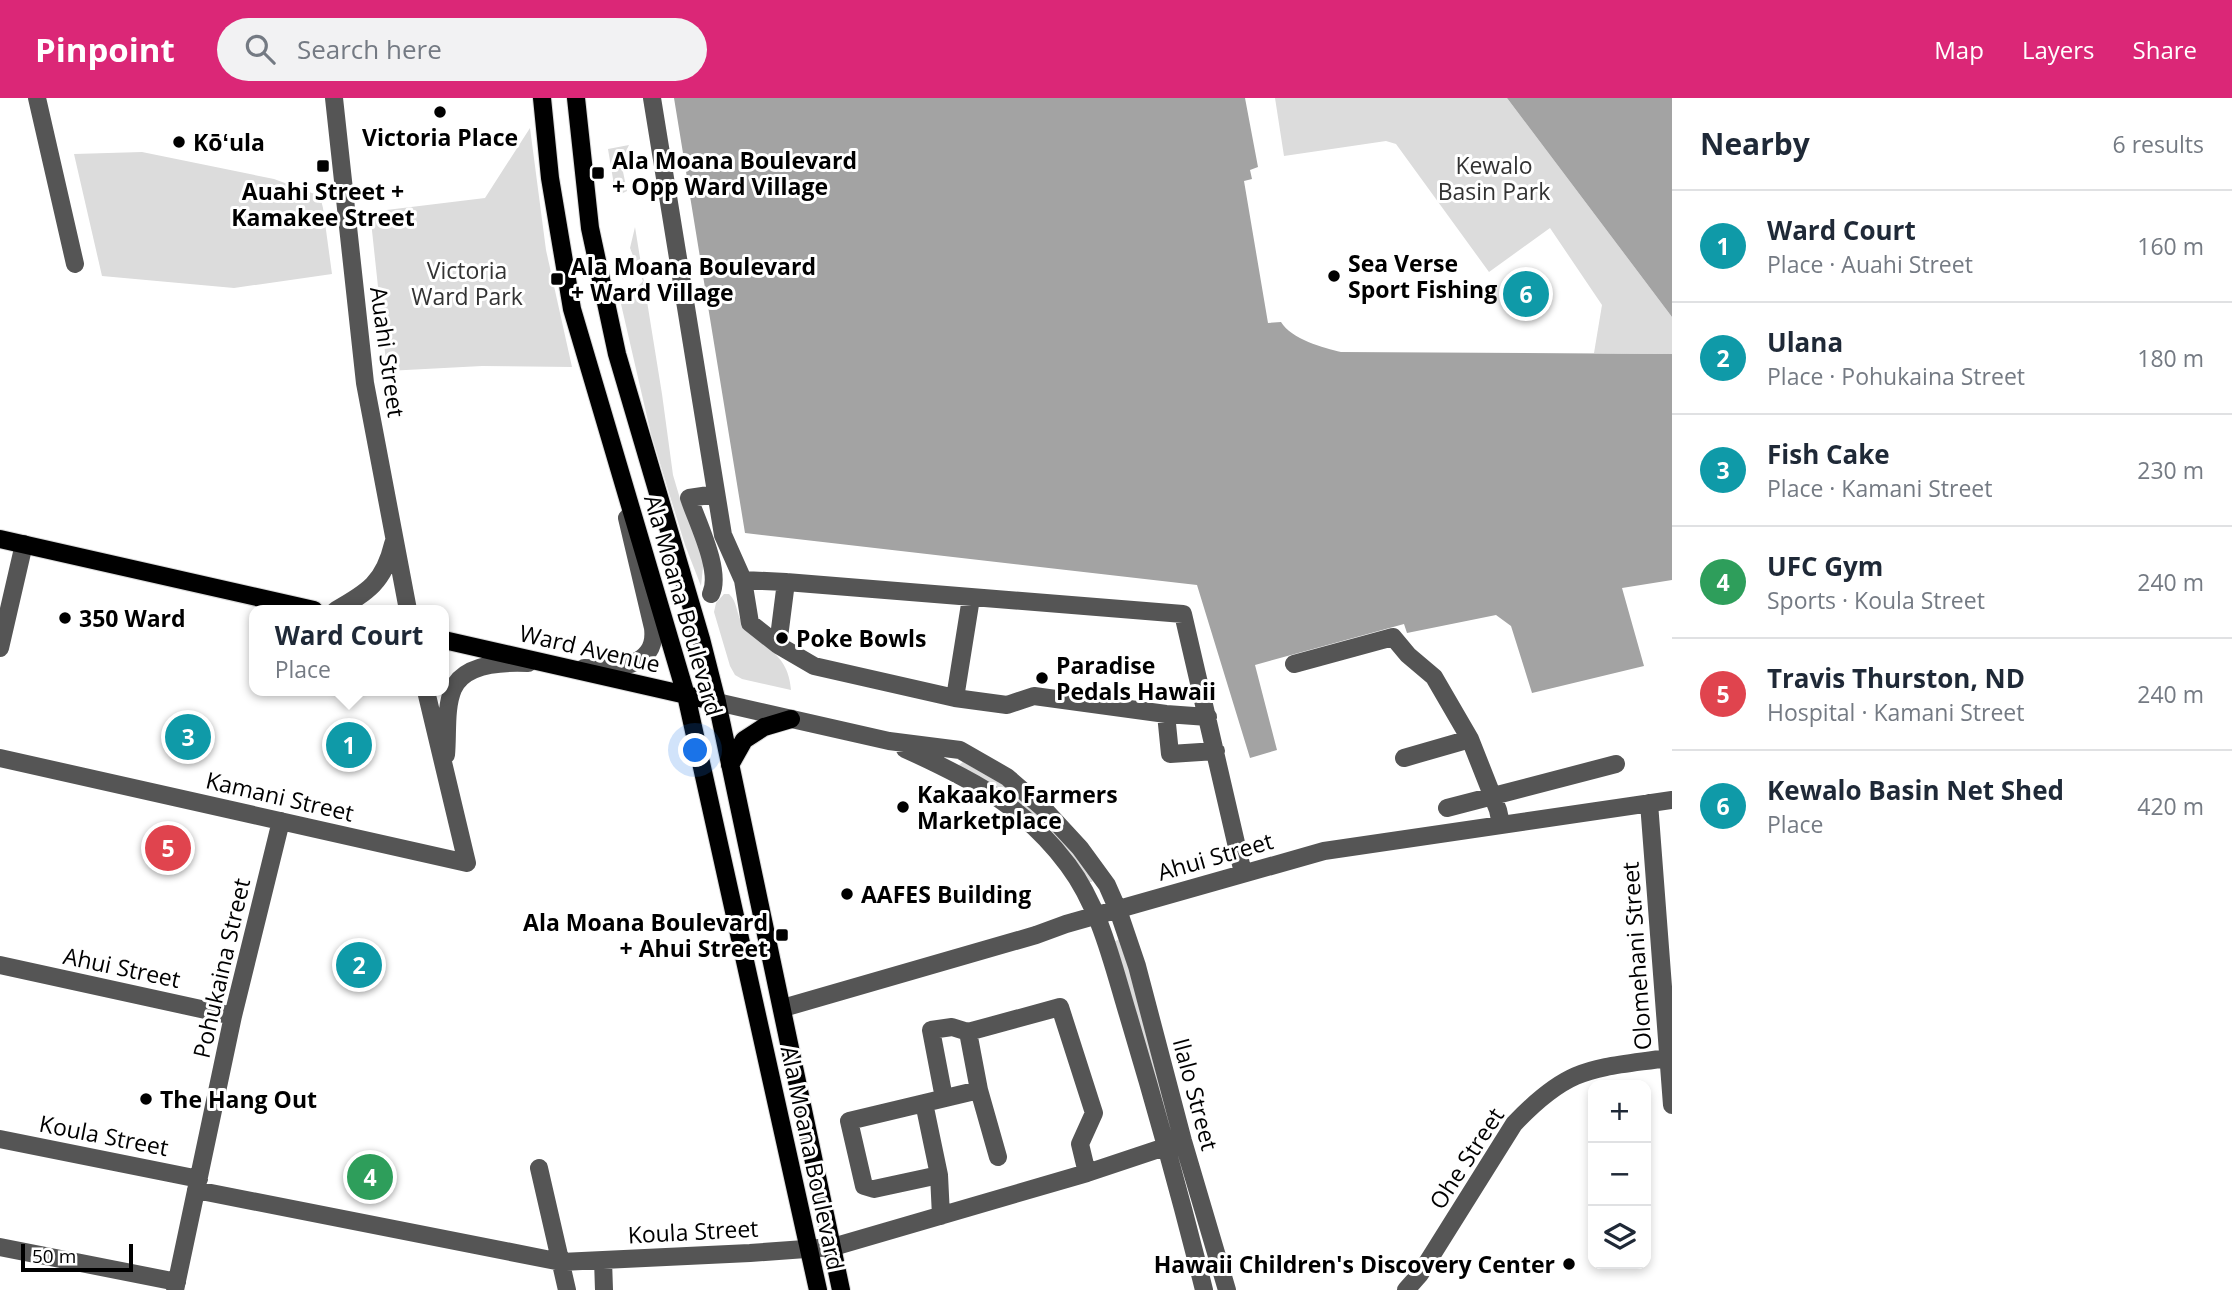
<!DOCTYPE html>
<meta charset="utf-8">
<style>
body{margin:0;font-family:"Open Sans",sans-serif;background:#f2f2f3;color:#1f2937}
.controls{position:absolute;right:21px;bottom:21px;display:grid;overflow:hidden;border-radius:14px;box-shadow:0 4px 10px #0003}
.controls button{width:63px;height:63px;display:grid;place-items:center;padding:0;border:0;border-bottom:2px solid #e0e1e3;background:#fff;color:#1f2937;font:35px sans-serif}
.scale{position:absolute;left:21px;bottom:18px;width:112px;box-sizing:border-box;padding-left:7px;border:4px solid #000;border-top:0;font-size:19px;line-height:24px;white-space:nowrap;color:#000;-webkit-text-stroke:5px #fff;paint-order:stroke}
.you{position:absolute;left:696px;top:653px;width:24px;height:24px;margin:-18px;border:5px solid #fff;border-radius:50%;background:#1a73e8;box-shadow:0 0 0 10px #1a73e833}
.badge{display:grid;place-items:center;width:46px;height:46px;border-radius:50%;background:#db2777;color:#fff;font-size:23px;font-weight:700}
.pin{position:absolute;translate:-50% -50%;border:4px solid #fff;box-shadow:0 2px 7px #0006}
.popup{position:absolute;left:249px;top:507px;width:200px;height:91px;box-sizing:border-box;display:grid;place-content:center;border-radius:14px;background:#fff;filter:drop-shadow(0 2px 5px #0005);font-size:23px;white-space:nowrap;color:#747a83}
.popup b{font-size:26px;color:#1f2937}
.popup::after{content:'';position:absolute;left:50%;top:100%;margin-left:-14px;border:14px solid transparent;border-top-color:#fff}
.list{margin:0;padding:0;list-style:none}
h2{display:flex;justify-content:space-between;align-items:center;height:91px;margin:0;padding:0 28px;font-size:30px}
h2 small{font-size:23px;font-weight:400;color:#747a83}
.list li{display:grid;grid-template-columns:46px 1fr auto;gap:21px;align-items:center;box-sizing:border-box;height:112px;padding:0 28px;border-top:2px solid #e0e1e3}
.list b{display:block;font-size:26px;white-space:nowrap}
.list p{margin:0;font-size:23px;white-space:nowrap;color:#747a83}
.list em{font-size:23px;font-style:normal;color:#747a83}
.icon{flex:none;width:38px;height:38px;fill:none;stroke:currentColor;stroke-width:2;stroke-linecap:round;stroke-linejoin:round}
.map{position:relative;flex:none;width:1672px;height:1192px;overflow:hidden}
header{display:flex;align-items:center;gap:42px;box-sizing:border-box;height:98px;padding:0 35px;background:#db2777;color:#fff}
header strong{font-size:33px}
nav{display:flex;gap:38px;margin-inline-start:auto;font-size:24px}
.search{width:490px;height:63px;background:#f2f2f3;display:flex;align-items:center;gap:18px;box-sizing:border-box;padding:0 24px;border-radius:38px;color:#747a83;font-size:26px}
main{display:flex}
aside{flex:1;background:#fff}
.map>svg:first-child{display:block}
.green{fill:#dcdcdc}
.water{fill:#a3a3a3}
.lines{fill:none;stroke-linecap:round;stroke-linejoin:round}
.major-casing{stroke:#dbdbdb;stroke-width:20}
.minor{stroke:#555;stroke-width:18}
.major{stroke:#000;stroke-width:18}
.poi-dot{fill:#000;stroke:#fff;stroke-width:2.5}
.labels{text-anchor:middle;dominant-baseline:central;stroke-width:6;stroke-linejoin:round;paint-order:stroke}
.poi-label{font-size:23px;font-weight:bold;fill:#000;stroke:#fff;text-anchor:start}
.park-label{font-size:23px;fill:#333;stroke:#fff}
.street-label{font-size:23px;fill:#000;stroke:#fff}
</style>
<header>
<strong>Pinpoint</strong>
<div class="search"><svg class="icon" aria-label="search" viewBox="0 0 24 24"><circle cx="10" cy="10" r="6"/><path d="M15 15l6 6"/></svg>Search here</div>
<nav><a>Map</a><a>Layers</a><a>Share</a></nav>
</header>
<main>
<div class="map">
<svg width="1672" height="1192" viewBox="0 0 1672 1192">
<rect width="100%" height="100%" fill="#fff"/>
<path class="green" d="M1275,0H1507L1672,219V256L1594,255L1602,207L1550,130L1489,174L1396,46L1386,43L1284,58Z
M530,30L546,152L572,269L482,268L387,273L370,114L485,100Z
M629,47L621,64L627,93L619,97L615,93L608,51Z
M142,54L274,81L320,98L323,110L332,176L234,190L102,178L74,56Z
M635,129L662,296L673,377L681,404L702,451L706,468L703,469L701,488L685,447L651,336L618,193L635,192L643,183L630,150Z
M724,496H729C738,504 736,517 743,526C764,552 788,554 791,592L742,581L735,577L730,568L714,514L716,505Z
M963,664L1007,689L1064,740L1093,782L1092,784H1088L959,667Z
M1121,841L1172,1022L1165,1023L1115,843Z"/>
<path class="water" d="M674,0H1245L1258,69L1250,72L1252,81L1244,83L1268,225L1281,224C1291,241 1324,250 1341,254L1672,256V482L1622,490L1644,568L1532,595L1511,528L1496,517L1407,535L1404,526L1255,567L1277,652L1250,660L1197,487L745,435Z
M1507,0H1672V219Z"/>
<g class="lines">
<defs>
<path id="major" d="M542,0L550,80L572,211L686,597L818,1192
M576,0L590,130L617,256L701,541L717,604L841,1192
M0,441L314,512
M444,542L717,604
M730,667L744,642L764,629L791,621"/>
</defs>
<use href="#major" class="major-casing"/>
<path class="minor" d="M37,0L75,166
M334,0L365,285L408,512
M652,0L723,437L743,482L750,525L778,547L786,484
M743,482L786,484L1183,516L1243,775
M711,496C722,473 697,424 689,400L716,396
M336,512C368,494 384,484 393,446
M778,547L814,568L955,600L971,500
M0,550L24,446
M1294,566L1393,539L1408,557L1434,579L1470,641L1498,712L1501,726
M584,570C613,572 658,570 653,530L627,420
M955,600L1007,607L1034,598L1166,616L1208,619
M717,604L889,643L960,652L1007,679L1044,711L1080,750L1107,787L1118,812L1137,868L1183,1043L1227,1192
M1166,616L1170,656L1216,653
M905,651C971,681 1023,707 1068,767C1101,811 1113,868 1129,920C1156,1010 1181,1100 1204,1192
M446,657C448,636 445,610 453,591C464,565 505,564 528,565
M0,660L467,765L426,593
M1404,660L1470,641
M1649,705L1672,1007
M1447,710L1616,666
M0,867L233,918
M783,910L1036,837L1066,826L1324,753L1672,702
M979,992L998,1059
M944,1000L931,932L952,929L968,934
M924,1005L939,1077L874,1091L864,1088L849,1023C892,1013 936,1002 979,992L968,934L1060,909L1094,1015L1080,1046L1087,1075
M0,1041L199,1081
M539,1070L567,1192
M939,1077L941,1118
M196,1092L561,1164L750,1155L833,1149L1087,1075L1183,1043
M0,1149L177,1184
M603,1162L604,1192
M175,1192L233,918L281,723
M1406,1192L1420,1176L1514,1026C1570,967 1592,971 1667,960"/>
<use href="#major" class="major"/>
</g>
<g class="poi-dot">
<circle cx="440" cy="14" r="7"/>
<circle cx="179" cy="44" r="7"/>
<rect x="316" y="61" width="14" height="14" rx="3.5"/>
<rect x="591" y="68" width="14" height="14" rx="3.5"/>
<circle cx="1334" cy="178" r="7"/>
<rect x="550" y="174" width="14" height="14" rx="3.5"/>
<circle cx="65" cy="520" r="7"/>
<circle cx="782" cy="540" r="7"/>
<circle cx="1042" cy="580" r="7"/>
<circle cx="903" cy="709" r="7"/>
<circle cx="847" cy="796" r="7"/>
<rect x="775" y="830" width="14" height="14" rx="3.5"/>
<circle cx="146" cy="1001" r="7"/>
<circle cx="1569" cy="1166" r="7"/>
</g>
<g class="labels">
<g class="poi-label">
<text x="440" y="39" text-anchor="middle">Victoria Place</text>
<text x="193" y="44">Kōʻula</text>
<text x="612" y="62">Ala Moana Boulevard<tspan x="612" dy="26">+ Opp Ward Village</tspan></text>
<text x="323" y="93" text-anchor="middle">Auahi Street +<tspan x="323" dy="26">Kamakee Street</tspan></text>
<text x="1348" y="165">Sea Verse<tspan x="1348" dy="26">Sport Fishing</tspan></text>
<text x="571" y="168">Ala Moana Boulevard<tspan x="571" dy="26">+ Ward Village</tspan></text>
<text x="79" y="520">350 Ward</text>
<text x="796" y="540">Poke Bowls</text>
<text x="1056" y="567">Paradise<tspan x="1056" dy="26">Pedals Hawaii</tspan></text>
<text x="917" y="696">Kakaako Farmers<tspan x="917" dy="26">Marketplace</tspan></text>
<text x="861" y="796">AAFES Building</text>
<text x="768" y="824" text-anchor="end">Ala Moana Boulevard<tspan x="768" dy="26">+ Ahui Street</tspan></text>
<text x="160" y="1001">The Hang Out</text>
<text x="1555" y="1166" text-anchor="end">Hawaii Children's Discovery Center</text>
</g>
<g class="park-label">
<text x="1494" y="67">Kewalo<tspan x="1494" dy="26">Basin Park</tspan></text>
<text x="467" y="172">Victoria<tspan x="467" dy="26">Ward Park</tspan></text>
</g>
<g class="street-label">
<text transform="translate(388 254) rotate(82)">Auahi Street</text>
<text transform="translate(684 507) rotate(74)">Ala Moana Boulevard</text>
<text transform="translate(590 550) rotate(13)">Ward Avenue</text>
<text transform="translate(280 698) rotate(13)">Kamani Street</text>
<text transform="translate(1215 758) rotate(-16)">Ahui Street</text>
<text transform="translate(1636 858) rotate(-94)">Olomehani Street</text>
<text transform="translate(122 869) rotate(12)">Ahui Street</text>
<text transform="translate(221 870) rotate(-77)">Pohukaina Street</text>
<text transform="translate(1196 996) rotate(75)">Ilalo Street</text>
<text transform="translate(104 1037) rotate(11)">Koula Street</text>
<text transform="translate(813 1060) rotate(78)">Ala Moana Boulevard</text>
<text transform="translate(1466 1060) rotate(-57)">Ohe Street</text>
<text transform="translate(693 1133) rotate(-3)">Koula Street</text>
</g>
</g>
</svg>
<div class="controls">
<button>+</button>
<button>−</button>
<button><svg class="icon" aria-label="layers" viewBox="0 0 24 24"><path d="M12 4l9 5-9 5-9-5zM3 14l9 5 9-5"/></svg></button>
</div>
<div class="scale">50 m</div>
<div class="you"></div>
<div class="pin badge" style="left:349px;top:647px;background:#0f9aa8">1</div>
<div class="popup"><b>Ward Court</b>Place</div>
<div class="pin badge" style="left:359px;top:867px;background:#0f9aa8">2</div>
<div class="pin badge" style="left:188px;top:639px;background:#0f9aa8">3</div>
<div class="pin badge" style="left:370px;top:1079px;background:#2e9e5b">4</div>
<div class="pin badge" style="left:168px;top:750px;background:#e0444e">5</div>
<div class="pin badge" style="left:1526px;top:196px;background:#0f9aa8">6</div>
</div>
<aside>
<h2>Nearby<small>6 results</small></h2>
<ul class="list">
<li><span class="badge" style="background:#0f9aa8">1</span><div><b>Ward Court</b><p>Place · Auahi Street</p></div><em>160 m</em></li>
<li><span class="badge" style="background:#0f9aa8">2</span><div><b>Ulana</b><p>Place · Pohukaina Street</p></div><em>180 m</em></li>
<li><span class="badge" style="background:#0f9aa8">3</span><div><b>Fish Cake</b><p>Place · Kamani Street</p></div><em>230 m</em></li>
<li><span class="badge" style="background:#2e9e5b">4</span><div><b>UFC Gym</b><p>Sports · Koula Street</p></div><em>240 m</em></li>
<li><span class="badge" style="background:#e0444e">5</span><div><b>Travis Thurston, ND</b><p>Hospital · Kamani Street</p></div><em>240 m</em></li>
<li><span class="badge" style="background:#0f9aa8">6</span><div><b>Kewalo Basin Net Shed</b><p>Place</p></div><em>420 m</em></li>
</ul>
</aside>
</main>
